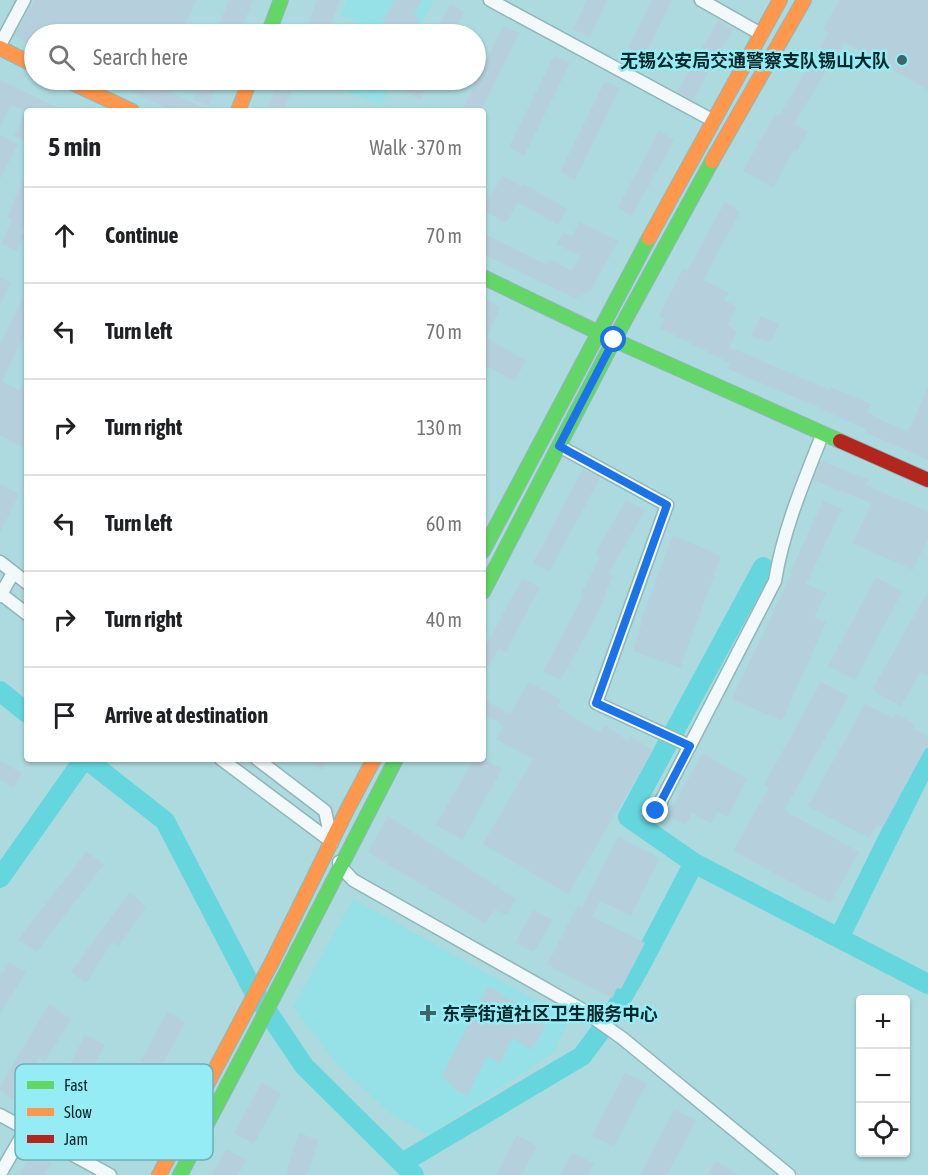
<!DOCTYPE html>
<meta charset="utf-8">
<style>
body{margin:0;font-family:"Asap Condensed","Noto Sans SC",sans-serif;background:#f6f6f6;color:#202124}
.controls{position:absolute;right:18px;bottom:18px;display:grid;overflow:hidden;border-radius:6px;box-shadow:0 2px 4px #0004}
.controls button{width:54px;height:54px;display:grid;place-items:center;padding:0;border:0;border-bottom:2px solid #e0e0e0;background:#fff;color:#202124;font:30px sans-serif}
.stop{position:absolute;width:18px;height:18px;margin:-14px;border:4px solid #1a73e8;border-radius:50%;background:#fff}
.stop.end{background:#1a73e8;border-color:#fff;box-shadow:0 2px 6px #0008}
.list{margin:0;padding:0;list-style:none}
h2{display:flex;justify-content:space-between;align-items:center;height:78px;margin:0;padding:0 24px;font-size:26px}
h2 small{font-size:20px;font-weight:400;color:#757577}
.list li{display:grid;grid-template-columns:39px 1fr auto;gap:18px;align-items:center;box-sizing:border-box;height:96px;padding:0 24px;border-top:2px solid #e0e0e0}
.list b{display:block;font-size:22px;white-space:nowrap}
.list em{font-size:20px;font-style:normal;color:#757577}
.icon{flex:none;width:33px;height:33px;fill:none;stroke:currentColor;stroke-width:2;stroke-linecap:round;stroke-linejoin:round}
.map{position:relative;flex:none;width:928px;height:1175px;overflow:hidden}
.search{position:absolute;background:#fff;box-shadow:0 2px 4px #0004;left:24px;top:24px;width:462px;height:66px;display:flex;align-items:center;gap:15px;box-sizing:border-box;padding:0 21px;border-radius:33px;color:#757577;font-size:22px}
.panel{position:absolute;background:#fff;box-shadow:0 2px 4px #0004;left:24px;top:108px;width:462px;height:654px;border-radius:6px}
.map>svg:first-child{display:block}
.built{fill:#95e1e7}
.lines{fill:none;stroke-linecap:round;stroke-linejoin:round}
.river{stroke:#65d6de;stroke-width:20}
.building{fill:#b5d0dc}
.street-casing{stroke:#90b6b9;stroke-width:15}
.fast-casing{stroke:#90b6b9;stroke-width:16}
.slow-casing{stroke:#90b6b9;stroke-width:16}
.jam-casing{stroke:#90b6b9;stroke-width:16}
.street{stroke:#f3f9fa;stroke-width:12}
.fast{stroke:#63d668;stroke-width:14}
.slow{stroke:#ff974d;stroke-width:14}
.jam{stroke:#b3261e;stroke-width:14}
.route{stroke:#1a73e8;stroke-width:8}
.poi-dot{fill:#3c6669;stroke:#96ecf4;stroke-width:2}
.labels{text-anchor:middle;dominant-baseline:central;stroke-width:5;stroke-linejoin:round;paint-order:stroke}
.poi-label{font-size:18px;font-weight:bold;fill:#00272a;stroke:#96ecf4;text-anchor:end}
.key{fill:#96ecf4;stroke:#69b1b7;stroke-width:1.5}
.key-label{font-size:16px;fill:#00272a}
</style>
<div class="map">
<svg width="928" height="1175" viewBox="0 0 928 1175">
<rect width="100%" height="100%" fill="#acdade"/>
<path class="built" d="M347,0H434L417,34H362L365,25L341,16Z
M346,80H394L381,105L342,90Z
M353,899L569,1019L554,1052L429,1135L391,1114L338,1065L293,1007Z"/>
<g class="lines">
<path class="river" d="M0,691L27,713
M86,759L165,821L253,990L304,1066L414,1175
M694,863L628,817L763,567
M0,878L84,759
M839,938L928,758
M402,1163L582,1056L611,1017L639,968L694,863L928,984"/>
</g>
<path class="building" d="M35,0H197L180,34H34V46L14,36Z
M229,0H253L239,34H215Z
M317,0H340L331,24L356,34H304Z
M394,0H422L414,16L420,19L412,34H385L389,26L382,23Z
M587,0H607L590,37L573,29Z
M652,0H672L640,67L624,58Z
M839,0H928V90L844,42L794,124L808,131L797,152L794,150L773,187L743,171L775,114L779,116L829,33L823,30Z
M450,4L464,12L453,34H434Z
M718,20L733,29L693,100L677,92Z
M503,26L519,33L481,111H462Z
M554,56L570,63L524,156L509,147Z
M0,80L65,111H27V141L14,136L27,111L11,105L0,126Z
M106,80H145L210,111H173Z
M201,80H220L209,105L193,100Z
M278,80H295L284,111H267Z
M411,80H430L420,100L405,91Z
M605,81L620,88L575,180L560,172Z
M659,131L674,140L632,216L618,207Z
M0,135L18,144L0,179Z
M27,171V215L19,233L25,235L17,251L1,244L12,220L7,217Z
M503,176L522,187L524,184L567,209L558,225L518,202L506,223L483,210V207Z
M725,202L740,212L703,280L729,293L724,300L737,307L727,326L737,331L729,347L829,390L830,387L871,404L867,413L908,432L928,387V460L865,432L866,429L823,410V409L728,369L730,363L660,328L664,319L659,316L683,269L687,271Z
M580,222L618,241L590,292L575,298L483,254V233L547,265L550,259L572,271L580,256L557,244L563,232L572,236Z
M0,277L11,283L0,306Z
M27,290V331L2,381L20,391L27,376V450L0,435V344Z
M483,298L500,307L487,338L526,361L514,381L483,364Z
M761,316L779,324L770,343L751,335Z
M821,461L869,480L866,485L928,512V539L913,570L853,543L871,503L813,480Z
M583,469L600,478L549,572L533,563Z
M0,485L19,494L0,533Z
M626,500L645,510L609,574L613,576L596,616L561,680L543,671L583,597L580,596L600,557L595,554Z
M823,501L842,509L806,584L826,593L814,617L826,622L782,721L732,699L792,573L790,572Z
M673,535L721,556L680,668L633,651L642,622H640Z
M876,577L902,592L855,680L828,666Z
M522,579L540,587L506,652L499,648L483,677V651Z
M928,591V676L920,672L901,706L872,690Z
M529,682L561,700L557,707L600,733L605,725L628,741L630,736L653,750L568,894L483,844L533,759L496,739L504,726L483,714V699L510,714Z
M821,682L849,696L784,810L859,852L830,903L733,851L769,788L764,785Z
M865,704L893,718L896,713L915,725L913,728L928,737V744L883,827L877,825L869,838L808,806Z
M702,753L747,779L728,817L718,812L711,823L692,813L686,825L668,816Z
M307,759H330L321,770Z
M474,759H484L502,769L462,840L436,825Z
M0,761L22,773L14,788L0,780Z
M388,816L516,899L507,915L495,910L485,923L368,852Z
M618,837L660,858L631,916L600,901L592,917L645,943L621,989L617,988L612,998L547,965L578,905L582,907Z
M86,852L104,864L37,952L18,940Z
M130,892L146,907L118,947L112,942L86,983L71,972Z
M533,910L553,920L534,952L515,943Z
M9,963L26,972L0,1014V977Z
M488,986L548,1021L532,1050L512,1038L500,1064L487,1056L467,1096L451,1087L453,1084L441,1077Z
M49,1004L71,1019L45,1061L39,1058L14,1100L0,1090V1087Z
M168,1011L185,1022L117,1149L99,1140Z
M85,1035L105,1045L70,1109L52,1099Z
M625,1073L647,1083L614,1146L592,1136Z
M262,1082L281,1094L254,1144L234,1133Z
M674,1110L696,1120L667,1175H640Z
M299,1133L319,1140L307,1175H285Z
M517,1135L537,1146L521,1175H496Z
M226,1149L246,1160L238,1175H212Z
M32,1151L52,1162L45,1175H20Z
M572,1153L594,1163L588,1175H560Z
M716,1161L738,1175H707Z"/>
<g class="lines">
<defs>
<path id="street" d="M490,0L712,120
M701,0L761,34
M0,45L24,0
M559,446L667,505L596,703L690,746
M0,562L27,583
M1,594L27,614
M0,596L13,573
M221,759L332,842
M257,759L325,811L332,843
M656,811L775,581C783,530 804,481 823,433
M339,862L341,867L353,880L581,1009L622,1038L789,1175
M0,1115L110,1175
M0,1174L26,1129"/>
<path id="fast" d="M268,34L281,0
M483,277L614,340L840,441
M483,551L649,238
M483,592L614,340L712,161
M180,1175L256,1031L396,759"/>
<path id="slow" d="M0,48L34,65
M66,80L132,111
M238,111L250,80
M712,161L804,0
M649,238L780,0
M159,1175L272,962L347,810L374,759"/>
<path id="jam" d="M840,441L928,480"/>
</defs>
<use href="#street" class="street-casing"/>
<use href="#fast" class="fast-casing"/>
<use href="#slow" class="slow-casing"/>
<use href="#jam" class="jam-casing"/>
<use href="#street" class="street"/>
<use href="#fast" class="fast"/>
<use href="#slow" class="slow"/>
<use href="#jam" class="jam"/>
</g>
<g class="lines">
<path class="route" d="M614,340L559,446L667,505L596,703L690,746L656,811"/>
</g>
<g class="poi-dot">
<circle cx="902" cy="60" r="6"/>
<path d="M425 1004h6v6h6v6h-6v6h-6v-6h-6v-6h6z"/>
</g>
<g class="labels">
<g class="poi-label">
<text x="890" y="60">无锡公安局交通警察支队锡山大队</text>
<text x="442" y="1013" text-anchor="start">东亭街道社区卫生服务中心</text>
</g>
</g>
<rect x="15" y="1064" width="198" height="96" rx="9" class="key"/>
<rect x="27" y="1081" width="27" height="8" fill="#63d668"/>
<rect x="27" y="1108" width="27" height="8" fill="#ff974d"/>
<rect x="27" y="1135" width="27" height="8" fill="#b3261e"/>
<g class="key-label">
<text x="64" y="1091">Fast</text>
<text x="64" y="1118">Slow</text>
<text x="64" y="1145">Jam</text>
</g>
</svg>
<div class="controls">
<button>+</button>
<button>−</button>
<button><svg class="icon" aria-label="locate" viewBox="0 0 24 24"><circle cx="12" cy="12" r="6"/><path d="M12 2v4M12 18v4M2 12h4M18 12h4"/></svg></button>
</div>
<div class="stop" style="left:614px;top:340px"></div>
<div class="stop end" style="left:656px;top:811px"></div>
<div class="search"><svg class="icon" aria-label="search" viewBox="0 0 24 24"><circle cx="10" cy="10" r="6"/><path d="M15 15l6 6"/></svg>Search here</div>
<section class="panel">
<h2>5 min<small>Walk · 370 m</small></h2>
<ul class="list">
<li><svg class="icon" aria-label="ahead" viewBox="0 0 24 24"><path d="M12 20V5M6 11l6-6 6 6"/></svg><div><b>Continue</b></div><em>70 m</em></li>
<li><svg class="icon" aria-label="left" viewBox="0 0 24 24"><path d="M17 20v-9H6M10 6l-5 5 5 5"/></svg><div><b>Turn left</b></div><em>70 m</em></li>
<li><svg class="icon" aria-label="right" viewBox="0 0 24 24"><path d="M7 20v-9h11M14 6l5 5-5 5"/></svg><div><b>Turn right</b></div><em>130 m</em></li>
<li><svg class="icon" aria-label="left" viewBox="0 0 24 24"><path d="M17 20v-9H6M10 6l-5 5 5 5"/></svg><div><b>Turn left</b></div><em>60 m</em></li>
<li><svg class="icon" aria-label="right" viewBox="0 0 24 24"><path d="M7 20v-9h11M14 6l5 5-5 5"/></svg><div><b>Turn right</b></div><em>40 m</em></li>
<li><svg class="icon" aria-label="arrive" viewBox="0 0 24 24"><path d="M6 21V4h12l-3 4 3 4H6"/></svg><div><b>Arrive at destination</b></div></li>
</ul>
</section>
</div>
